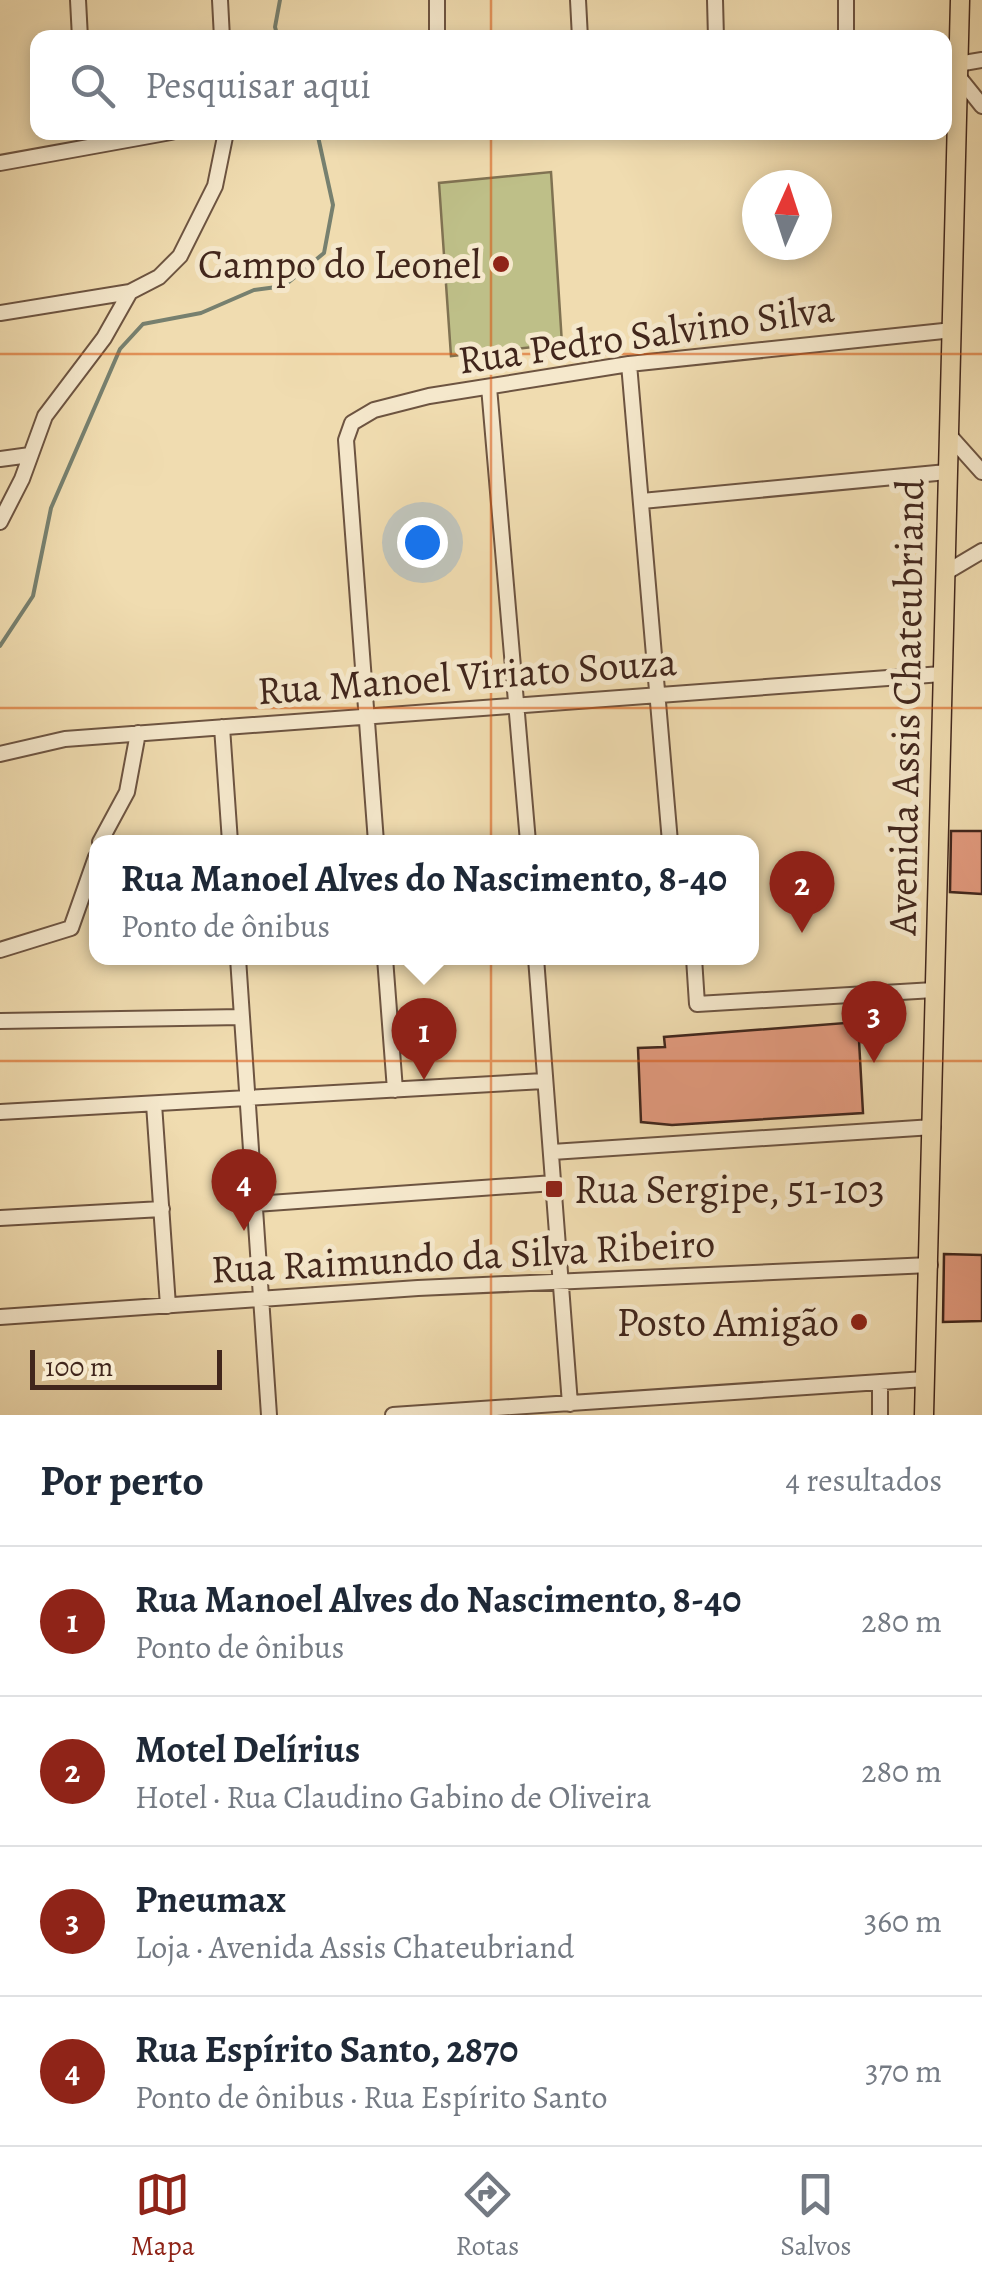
<!DOCTYPE html>
<html lang="pt">
<meta charset="utf-8">
<style>
body{margin:0;font-family:Alegreya,serif;background:#f6f6f7;color:#1f2937}
.compass{position:absolute;left:742px;top:170px;width:90px;height:90px;border-radius:50%;background:#fff;box-shadow:0 5px 15px #0003;rotate:3deg}
.scale{position:absolute;left:30px;bottom:25px;width:192px;box-sizing:border-box;padding-left:10px;border:5px solid #41261c;border-top:0;font-size:28px;line-height:35px;white-space:nowrap;color:#41261c;-webkit-text-stroke:8px #f5e8cc;paint-order:stroke}
.you{position:absolute;left:422px;top:542px;width:35px;height:35px;margin:-25px;border:8px solid #fff;border-radius:50%;background:#1a73e8;box-shadow:0 0 0 15px #1a73e833}
.badge{display:grid;place-items:center;width:65px;height:65px;border-radius:50%;background:#8f2418;color:#fff;font-size:32px;font-weight:700}
.pin{position:absolute;translate:-50% -82px;filter:drop-shadow(0 2px 5px #0008)}
.pin::after{content:'';position:absolute;top:52px;width:35px;height:30px;background:inherit;clip-path:polygon(0 0,100% 0,50% 100%)}
.popup{position:absolute;left:89px;top:835px;width:670px;height:130px;box-sizing:border-box;display:grid;place-content:center;border-radius:20px;background:#fff;filter:drop-shadow(0 2px 8px #0005);font-size:32px;white-space:nowrap;color:#747a83}
.popup b{font-size:38px;color:#1f2937}
.popup::after{content:'';position:absolute;left:50%;top:100%;margin-left:-20px;border:20px solid transparent;border-top-color:#fff}
.list{margin:0;padding:0;list-style:none}
h2{display:flex;justify-content:space-between;align-items:center;height:130px;margin:0;padding:0 40px;font-size:42px}
h2 small{font-size:32px;font-weight:400;color:#747a83}
.list li{display:grid;grid-template-columns:65px 1fr auto;gap:30px;align-items:center;box-sizing:border-box;height:150px;padding:0 40px;border-top:2px solid #e0e1e3}
.list b{display:block;font-size:38px;white-space:nowrap}
.list p{margin:0;font-size:32px;white-space:nowrap;color:#747a83}
.list em{font-size:32px;font-style:normal;color:#747a83}
.icon{flex:none;width:55px;height:55px;fill:none;stroke:currentColor;stroke-width:2;stroke-linecap:round;stroke-linejoin:round}
.map{position:relative;flex:none;width:982px;height:1415px;overflow:hidden}
.search{position:absolute;background:#fff;box-shadow:0 5px 15px #0003;left:30px;right:30px;top:30px;height:110px;display:flex;align-items:center;gap:25px;box-sizing:border-box;padding:0 35px;border-radius:20px;color:#747a83;font-size:38px}
.sheet{height:730px;background:#fff}
nav{display:flex;justify-content:space-around;align-items:center;box-sizing:border-box;height:140px;border-top:2px solid #e0e1e3;background:#fff;font-size:28px;color:#747a83}
nav a{display:grid;justify-items:center;gap:5px}
nav .on{color:#8f2418}
.map>svg:first-child{display:block}
.green{fill:#bebf88;stroke:#807252;stroke-width:2.5}
.lines{fill:none;stroke-linecap:round;stroke-linejoin:round}
.stream{stroke:#77806f;stroke-width:4}
.building{fill:#e29a7e;stroke:#41261c;stroke-width:2.5}
.minor-casing{stroke:#6d5441;stroke-width:18}
.major-casing{stroke:#41261c;stroke-width:21}
.minor{stroke:#f5e8cc;stroke-width:14}
.major{stroke:#f0dcb0;stroke-width:18}
.grid{fill:none;stroke:#d7540e;stroke-width:2.5;stroke-opacity:0.55}
.poi-dot{fill:#8f2418;stroke:#f5e8cc;stroke-width:4}
.labels{text-anchor:middle;dominant-baseline:central;stroke-width:10;stroke-linejoin:round;paint-order:stroke}
.poi-label{font-size:40px;fill:#41261c;stroke:#f5e8cc;text-anchor:end}
.street-label{font-size:40px;fill:#41261c;stroke:#f5e8cc}
</style>
<div class="map">
<svg width="982" height="1415" viewBox="0 0 982 1415">
<rect width="100%" height="100%" fill="#f0dcb0"/>
<filter id="stains"><feTurbulence type="fractalNoise" baseFrequency=".002" numOctaves="4"/><feColorMatrix values="0 0 0 0 .2 0 0 0 0 .09 0 0 0 0 .02 0 0 0 .5 -.17"/></filter>
<radialGradient id="worn" r=".72"><stop offset=".6" stop-color="#630" stop-opacity="0"/><stop offset="1" stop-color="#630" stop-opacity=".3"/></radialGradient>
<path class="green" d="M551,172L562,344L451,356L439,183Z"/>
<g class="lines">
<path class="stream" d="M278,38L275,27L280,0
M0,646L33,596L51,508L120,349L143,324L201,313L254,290L284,286L324,253L333,205L317,132"/>
</g>
<path class="building" d="M951,831H982V894L950,892Z
M858,1022L863,1113L672,1125L641,1122L638,1048L665,1047L664,1037Z
M944,1254L982,1255V1321L943,1322Z"/>
<g class="lines">
<defs>
<path id="minor" d="M78,0L80,38
M220,0L222,38
M437,0V38
M578,0L580,38
M715,0L716,38
M846,0V38
M958,64L982,60
M958,76L982,106
M0,163L171,132
M0,313L130,292L159,277L180,256L215,186L226,132
M629,364L670,842
M489,387L528,842
M948,434L982,472
M0,459L30,455
M642,501L947,472
M0,522L22,479L45,416L104,338L130,292
M945,573L982,551
M222,727L230,842
M0,754L65,739L942,674
M100,842L127,792L138,733
M376,842L346,440L352,423L374,410L429,396L629,364L953,330
M0,950L71,928L96,857
M238,958L269,1415
M385,958L395,1090
M536,958L570,1404
M694,958L697,1004L934,990
M0,1021L242,1017
M154,1104L168,1306
M0,1112L544,1081
M552,1152L933,1127
M255,1204L554,1183
M0,1218L162,1209
M0,1317L418,1288L930,1265
M880,1382V1415
M393,1415L925,1379"/>
<path id="major" d="M924,1415L960,0"/>
</defs>
<use href="#minor" class="minor-casing"/>
<use href="#major" class="major-casing"/>
<use href="#minor" class="minor"/>
<use href="#major" class="major"/>
</g>
<path class="grid" d="M491,0V38M491,132V1415M0,354H982M0,708H982M0,1061H982"/>
<g class="poi-dot">
<circle cx="501" cy="264" r="10"/>
<rect x="544" y="1179" width="20" height="20" rx="5"/>
<circle cx="859" cy="1322" r="10"/>
</g>
<g class="labels">
<g class="poi-label">
<text x="481" y="264">Campo do Leonel</text>
<text x="574" y="1189" text-anchor="start">Rua Sergipe, 51-103</text>
<text x="839" y="1322">Posto Amigão</text>
</g>
<g class="street-label">
<text transform="translate(646 334) rotate(-8)">Rua Pedro Salvino Silva</text>
<text transform="translate(467 676) rotate(-4)">Rua Manoel Viriato Souza</text>
<text transform="translate(906 707) rotate(-89)">Avenida Assis Chateubriand</text>
<text transform="translate(463 1256) rotate(-3)">Rua Raimundo da Silva Ribeiro</text>
</g>
</g>
<rect width="100%" height="100%" filter="url(#stains)"/>
<rect width="100%" height="100%" fill="url(#worn)"/>
</svg>
<svg class="compass" viewBox="-18 -18 36 36"><path d="M0-13l5 13h-10z" fill="#e53935"/><path d="M0 13l5-13h-10z" fill="#747a83"/></svg>
<div class="scale">100 m</div>
<div class="you"></div>
<div class="pin badge" style="left:424px;top:1080px">1</div>
<div class="popup"><b>Rua Manoel Alves do Nascimento, 8-40</b>Ponto de ônibus</div>
<div class="pin badge" style="left:802px;top:933px">2</div>
<div class="pin badge" style="left:874px;top:1063px">3</div>
<div class="pin badge" style="left:244px;top:1231px">4</div>
<div class="search"><svg class="icon" aria-label="search" viewBox="0 0 24 24"><circle cx="10" cy="10" r="6"/><path d="M15 15l6 6"/></svg>Pesquisar aqui</div>
</div>
<section class="sheet">
<h2>Por perto<small>4 resultados</small></h2>
<ul class="list">
<li><span class="badge">1</span><div><b>Rua Manoel Alves do Nascimento, 8-40</b><p>Ponto de ônibus</p></div><em>280 m</em></li>
<li><span class="badge">2</span><div><b>Motel Delírius</b><p>Hotel · Rua Claudino Gabino de Oliveira</p></div><em>280 m</em></li>
<li><span class="badge">3</span><div><b>Pneumax</b><p>Loja · Avenida Assis Chateubriand</p></div><em>360 m</em></li>
<li><span class="badge">4</span><div><b>Rua Espírito Santo, 2870</b><p>Ponto de ônibus · Rua Espírito Santo</p></div><em>370 m</em></li>
</ul>
</section>
<nav>
<a class="on"><svg class="icon" aria-label="map" viewBox="0 0 24 24"><path d="M3 6l6-2 6 2 6-2v14l-6 2-6-2-6 2zM9 4v14M15 6v14"/></svg>Mapa</a>
<a><svg class="icon" aria-label="directions" viewBox="0 0 24 24"><path d="M12 3l9 9-9 9-9-9zM9 14v-3h6M13 9l2 2-2 2"/></svg>Rotas</a>
<a><svg class="icon" aria-label="saved" viewBox="0 0 24 24"><path d="M7 4h10v16l-5-4-5 4z"/></svg>Salvos</a>
</nav>
